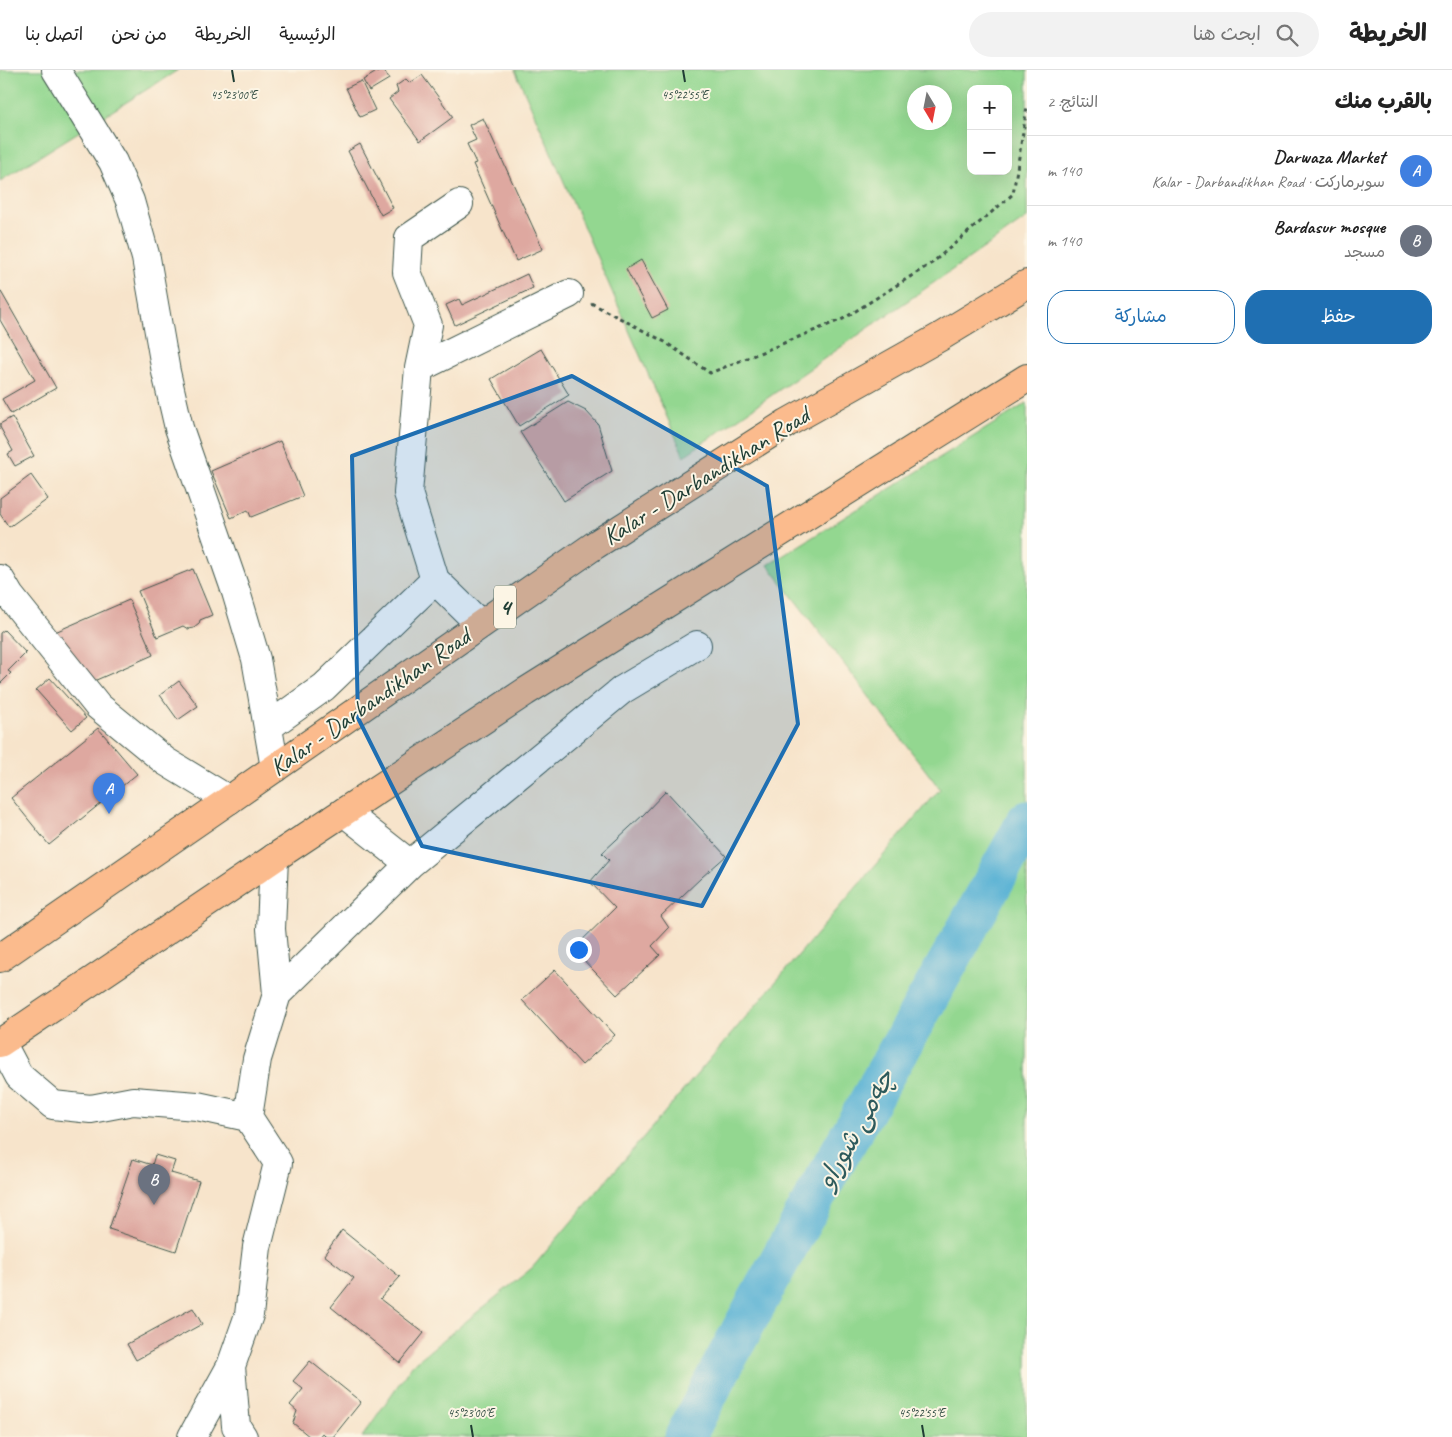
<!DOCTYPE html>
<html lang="ar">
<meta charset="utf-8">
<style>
body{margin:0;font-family:Caveat,"Playpen Sans Arabic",sans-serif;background:#f2f2f2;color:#222;direction:rtl}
.controls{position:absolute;right:15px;top:15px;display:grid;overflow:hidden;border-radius:10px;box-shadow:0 5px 20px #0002}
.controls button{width:45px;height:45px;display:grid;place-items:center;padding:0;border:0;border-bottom:1px solid #e0e0e0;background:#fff;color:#222;font:25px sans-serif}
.compass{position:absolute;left:907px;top:15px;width:45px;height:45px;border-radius:50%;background:#fff;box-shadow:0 5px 20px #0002;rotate:170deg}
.you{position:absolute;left:578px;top:879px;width:18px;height:18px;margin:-12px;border:4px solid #fff;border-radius:50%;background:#1a73e8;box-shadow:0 0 0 8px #1a73e833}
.badge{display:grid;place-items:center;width:32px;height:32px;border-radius:50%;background:#1f6fb2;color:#fff;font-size:16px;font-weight:700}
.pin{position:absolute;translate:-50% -41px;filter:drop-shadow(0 1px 2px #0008)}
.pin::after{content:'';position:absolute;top:26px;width:18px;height:15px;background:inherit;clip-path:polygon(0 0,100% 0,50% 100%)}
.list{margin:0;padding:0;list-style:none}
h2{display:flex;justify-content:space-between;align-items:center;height:65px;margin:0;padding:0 20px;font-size:21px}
h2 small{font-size:16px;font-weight:400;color:#767676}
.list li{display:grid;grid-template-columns:32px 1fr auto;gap:15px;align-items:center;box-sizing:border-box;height:70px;padding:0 20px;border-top:1px solid #e0e0e0}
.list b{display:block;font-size:19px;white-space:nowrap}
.list p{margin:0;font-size:16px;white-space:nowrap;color:#767676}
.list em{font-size:16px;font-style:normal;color:#767676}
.actions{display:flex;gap:10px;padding:15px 20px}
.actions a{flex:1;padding:11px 0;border:1px solid #1f6fb2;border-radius:20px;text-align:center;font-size:18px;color:#1f6fb2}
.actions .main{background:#1f6fb2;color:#fff}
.icon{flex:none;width:28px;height:28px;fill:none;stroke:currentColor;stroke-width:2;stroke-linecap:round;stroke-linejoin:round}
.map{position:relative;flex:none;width:1027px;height:1367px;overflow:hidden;direction:ltr}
header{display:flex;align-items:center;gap:30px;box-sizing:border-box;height:70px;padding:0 25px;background:#fff;border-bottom:1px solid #e0e0e0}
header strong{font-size:24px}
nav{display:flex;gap:28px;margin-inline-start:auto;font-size:18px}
.search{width:350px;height:45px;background:#f2f2f2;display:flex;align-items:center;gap:12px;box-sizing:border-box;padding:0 18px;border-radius:28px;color:#767676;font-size:19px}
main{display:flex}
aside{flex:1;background:#fff}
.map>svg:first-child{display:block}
.green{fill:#93d790;stroke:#598a62;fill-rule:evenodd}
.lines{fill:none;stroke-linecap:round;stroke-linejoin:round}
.river{stroke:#56b1d4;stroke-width:41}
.building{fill:#dea8a0}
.minor-casing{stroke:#3f564b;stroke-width:30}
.highway-casing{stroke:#3f564b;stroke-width:30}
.path{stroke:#3f564b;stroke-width:3;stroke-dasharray:4 4;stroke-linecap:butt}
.minor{stroke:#fff;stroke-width:28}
.highway{stroke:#fbbb8d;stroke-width:28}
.marked{fill:#1f6fb2;fill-opacity:0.2;stroke:#1f6fb2;stroke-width:4;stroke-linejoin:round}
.ticks{fill:none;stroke:#1f3d34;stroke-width:2}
.labels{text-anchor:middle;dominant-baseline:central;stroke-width:4;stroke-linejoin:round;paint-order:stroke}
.shield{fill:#fcf5e5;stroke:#617469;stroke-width:1}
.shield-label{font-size:24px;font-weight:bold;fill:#1f3d34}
.street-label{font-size:25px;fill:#1f3d34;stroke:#fcf5e5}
.water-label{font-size:26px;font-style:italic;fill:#2d5a5c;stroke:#fcf5e5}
.ticks-label{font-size:12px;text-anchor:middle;fill:#1f3d34;stroke:#fcf5e5;stroke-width:4;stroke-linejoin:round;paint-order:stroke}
</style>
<header>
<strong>الخريطة</strong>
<div class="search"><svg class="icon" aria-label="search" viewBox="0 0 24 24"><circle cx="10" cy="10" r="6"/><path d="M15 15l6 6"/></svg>ابحث هنا</div>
<nav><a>الرئيسية</a><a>الخريطة</a><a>من نحن</a><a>اتصل بنا</a></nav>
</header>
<main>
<aside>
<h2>بالقرب منك<small>النتائج: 2</small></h2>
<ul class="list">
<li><span class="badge" style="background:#3f7fe0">A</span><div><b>Darwaza Market</b><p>سوبرماركت · Kalar - Darbandikhan Road</p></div><em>140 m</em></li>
<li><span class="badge" style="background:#6b7280">B</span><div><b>Bardasur mosque</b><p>مسجد</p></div><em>140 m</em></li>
</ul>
<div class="actions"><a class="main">حفظ</a><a>مشاركة</a></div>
</aside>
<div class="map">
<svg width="1027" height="1367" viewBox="0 0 1027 1367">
<rect width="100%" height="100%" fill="#fcf5e5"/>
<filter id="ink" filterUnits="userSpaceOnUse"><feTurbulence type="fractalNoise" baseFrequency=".02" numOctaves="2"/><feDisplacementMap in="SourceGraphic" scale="10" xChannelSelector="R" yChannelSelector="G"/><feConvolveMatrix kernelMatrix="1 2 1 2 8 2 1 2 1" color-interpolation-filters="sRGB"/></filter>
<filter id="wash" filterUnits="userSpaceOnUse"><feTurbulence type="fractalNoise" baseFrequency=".0096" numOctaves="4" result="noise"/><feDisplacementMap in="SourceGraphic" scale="20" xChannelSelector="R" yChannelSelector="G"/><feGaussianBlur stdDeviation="1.12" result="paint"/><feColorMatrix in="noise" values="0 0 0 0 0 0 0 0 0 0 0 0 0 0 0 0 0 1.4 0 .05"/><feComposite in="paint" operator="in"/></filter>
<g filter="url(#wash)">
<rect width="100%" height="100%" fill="#f7e4cb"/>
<path class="green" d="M0,0H178L0,111Z
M515,0H1027V148L684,386ZM971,19H1008V101H971ZM914,22H944V52H914Z
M1027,333V1367H362L412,1295L532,1198L940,719L768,495Z"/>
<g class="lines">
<path class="river" d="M685,1367C793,1158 914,957 1027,751"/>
</g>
<g id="blocks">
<path class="building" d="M380,0H384L389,9L369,21L363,10Z
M422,5L453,47L420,71L389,29L398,22L396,16L406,9L410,13Z
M361,11L375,40L360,47L346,18Z
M483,48L543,179L516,191L473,94L476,93L467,74L476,70L469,55Z
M360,74L393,138L381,145L348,81Z
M641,190L668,240L652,248L626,199Z
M527,204L533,218L455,255L446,235L459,229L462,235Z
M0,220L56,318L11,344L2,329L35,310L0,250Z
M541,279L569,325L519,356L491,309Z
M568,332L586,341L598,354L612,401L564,431L520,362Z
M12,347L34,386L15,396L8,384L13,381L0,357V354Z
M280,371L303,426L251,447L248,440L231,448L211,401Z
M31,405L48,429L9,457L0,444V428Z
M193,499L212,545L200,550L199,554L194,558L188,559L183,556L157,567L138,521Z
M129,530L153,585L94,611L55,562Z
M4,560L26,583L8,601L11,603L0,614V563Z
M50,608L86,648L72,660L36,620Z
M179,611L198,636L178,650L160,625Z
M98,658L137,704L49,775L11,728Z
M666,721L726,786L702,807L661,846L669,858L652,876L660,885L617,925L573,879L615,838L590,812L609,790L602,783L643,745Z
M555,900L615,965L582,995L522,930Z
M155,1085L175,1091L171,1103L199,1111L176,1181L109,1159L133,1089L152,1095Z
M342,1160L400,1207L380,1229L424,1263L400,1293L331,1237L354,1208L324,1185Z
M193,1238L202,1254L136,1290L127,1274Z
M310,1291L361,1332L333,1367H326L322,1363L319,1367H310L293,1353L297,1341L290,1335L303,1319L293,1311Z"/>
</g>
</g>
<g filter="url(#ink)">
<use href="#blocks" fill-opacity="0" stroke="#3f564b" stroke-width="1"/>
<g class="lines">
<defs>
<path id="minor" d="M56,0L113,92L130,131L146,188L166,302L179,358L236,522L256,589L275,698
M419,298L428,255L407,202L409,168L459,134
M0,509L10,526L98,636L165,691L229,730
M480,554L435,510L408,423L419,298L569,224
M268,657L324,617L435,510
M344,742L410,794L622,620L697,575
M277,924L410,794
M1,972L19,1006L53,1035L91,1039L133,1031L197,1036L248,1047
M192,1367L231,1296
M243,1367L236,1356L231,1296L249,1245L257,1177L278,1093L248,1047L257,989L277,924L271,859L274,788"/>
<path id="highway" d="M0,888L229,730L595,475L787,353L940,267L1027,214
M0,973L274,788L525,622L1027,308"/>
</defs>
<use href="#minor" class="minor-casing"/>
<use href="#highway" class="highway-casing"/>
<path class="path" d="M591,233L665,272L710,303L843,249L932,193L1013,124L1027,37"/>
<use href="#minor" class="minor"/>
<use href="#highway" class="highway"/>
</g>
</g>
<path class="marked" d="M572,306L767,416L798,654L702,836L422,776L358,648L352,386Z"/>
<path class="ticks" d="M232,0L234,12M683,0L685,12M471,1355L473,1367M922,1355L924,1367"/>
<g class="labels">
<rect class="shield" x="494" y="515.5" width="22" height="43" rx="4"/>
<g class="shield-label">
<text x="505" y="537">4</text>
</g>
<g class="street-label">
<text transform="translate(706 406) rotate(-32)">Kalar - Darbandikhan Road</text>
<text transform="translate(370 632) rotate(-35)">Kalar - Darbandikhan Road</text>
</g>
<g class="water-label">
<text transform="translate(856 1059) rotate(-61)">چەمی شوراو</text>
</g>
</g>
<g class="ticks-label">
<text x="234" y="29">45°23'00"E</text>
<text x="685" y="29">45°22'55"E</text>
<text x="471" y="1347">45°23'00"E</text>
<text x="922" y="1347">45°22'55"E</text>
</g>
</svg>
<div class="controls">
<button>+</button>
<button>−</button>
</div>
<svg class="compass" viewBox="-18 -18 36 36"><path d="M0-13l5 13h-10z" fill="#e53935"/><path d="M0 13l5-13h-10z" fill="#767676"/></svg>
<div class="you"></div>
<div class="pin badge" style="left:109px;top:744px;background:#3f7fe0">A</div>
<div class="pin badge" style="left:154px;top:1135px;background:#6b7280">B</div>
</div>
</main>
